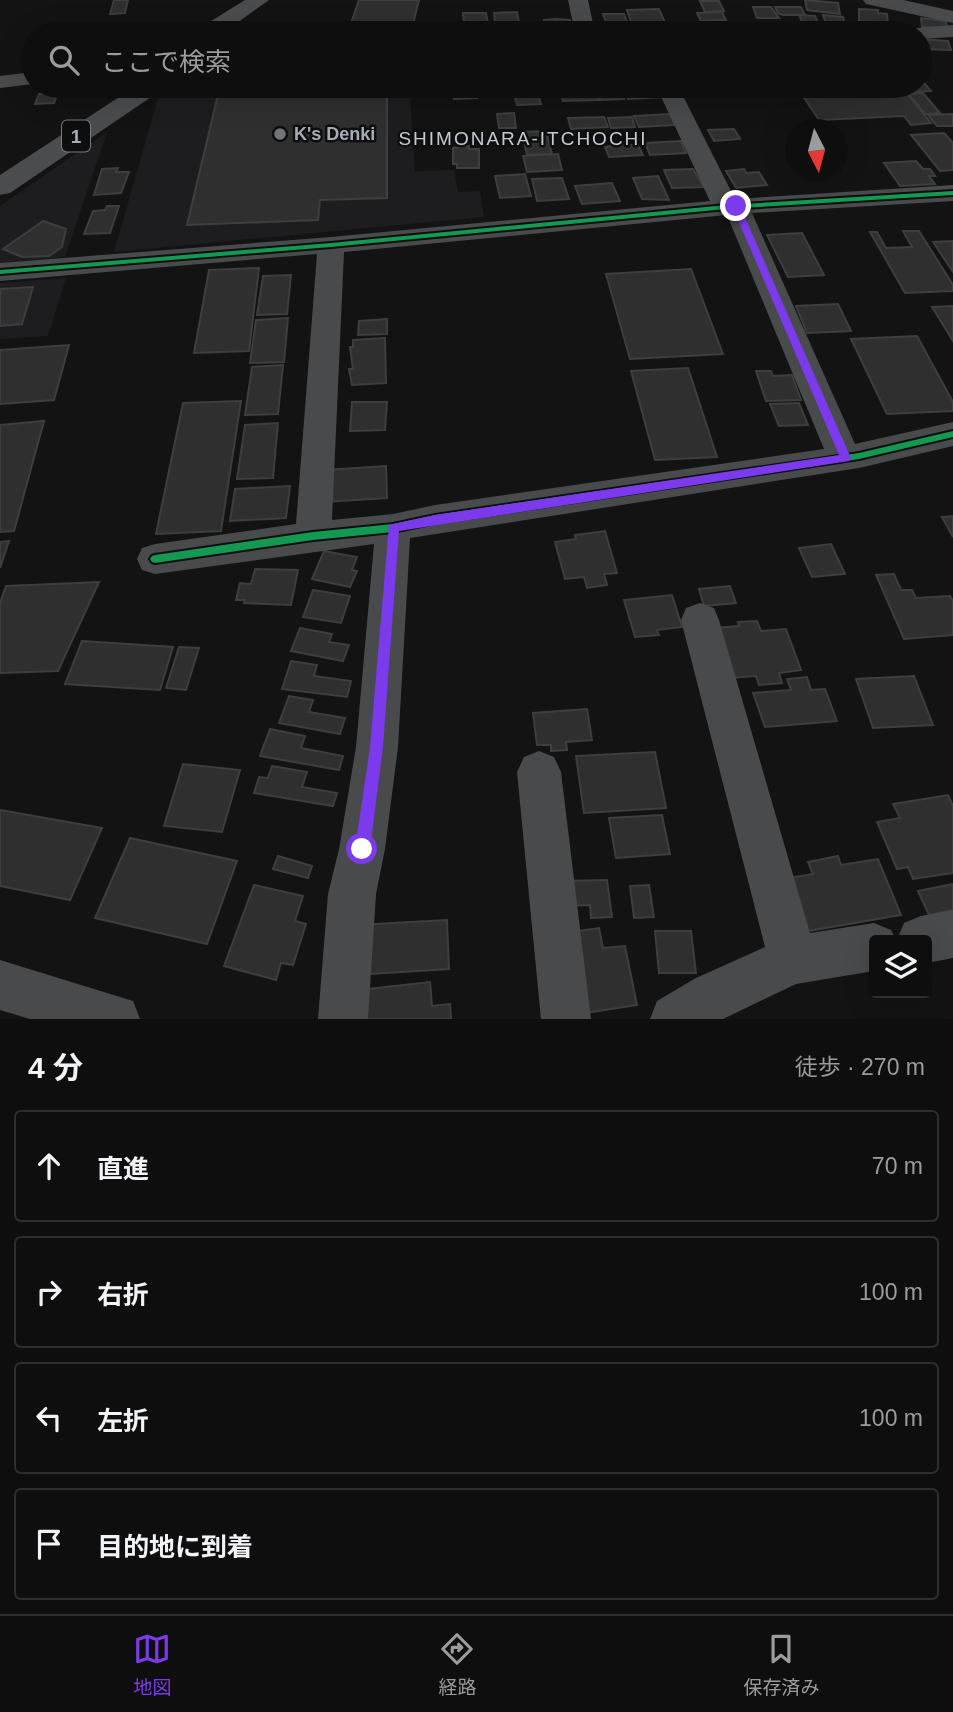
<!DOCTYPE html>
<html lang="ja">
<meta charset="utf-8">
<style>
body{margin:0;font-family:Helvetica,"Noto Sans JP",sans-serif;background:#1c1c1c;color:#f1f3f6}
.controls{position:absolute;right:21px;bottom:21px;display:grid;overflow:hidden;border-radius:7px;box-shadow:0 7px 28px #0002}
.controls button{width:63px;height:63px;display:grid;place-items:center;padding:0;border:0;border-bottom:2px solid #2e2e2e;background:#0e0e0e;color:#f1f3f6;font:35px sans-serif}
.compass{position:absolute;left:785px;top:119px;width:63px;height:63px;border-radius:50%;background:#0e0e0e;box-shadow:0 7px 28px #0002;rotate:174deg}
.stop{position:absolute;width:21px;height:21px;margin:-16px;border:5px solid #7c3aed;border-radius:50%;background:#fff}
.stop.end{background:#7c3aed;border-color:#fff;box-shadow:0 2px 7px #0008}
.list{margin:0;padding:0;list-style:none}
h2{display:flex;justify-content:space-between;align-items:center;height:91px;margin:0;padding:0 28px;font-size:30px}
h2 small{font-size:23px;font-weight:400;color:#9b9c9e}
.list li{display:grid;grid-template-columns:46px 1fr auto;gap:21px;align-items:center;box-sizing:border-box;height:112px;margin:0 14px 14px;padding:0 14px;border:2px solid #2e2e2e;border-radius:7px}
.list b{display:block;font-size:26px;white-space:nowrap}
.list em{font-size:23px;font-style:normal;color:#9b9c9e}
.icon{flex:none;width:38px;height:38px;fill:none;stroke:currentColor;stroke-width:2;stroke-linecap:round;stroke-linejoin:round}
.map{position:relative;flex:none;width:953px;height:1019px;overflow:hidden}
.search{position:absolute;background:#0e0e0e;box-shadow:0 7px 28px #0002;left:21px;right:21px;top:21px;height:77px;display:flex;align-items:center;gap:18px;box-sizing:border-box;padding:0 24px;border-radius:38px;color:#9b9c9e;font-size:26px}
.sheet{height:595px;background:#0e0e0e}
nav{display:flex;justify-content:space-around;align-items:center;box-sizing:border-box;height:98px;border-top:2px solid #2e2e2e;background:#0e0e0e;font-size:19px;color:#9b9c9e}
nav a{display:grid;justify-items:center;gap:4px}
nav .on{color:#7c3aed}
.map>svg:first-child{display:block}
.built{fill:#1d1d1f}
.building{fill:#2f2f30;stroke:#3c3e3f;stroke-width:2}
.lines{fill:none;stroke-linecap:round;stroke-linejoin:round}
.minor{fill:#484a4c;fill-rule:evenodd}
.tertiary{fill:#484a4c;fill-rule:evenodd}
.trunk{fill:#4a4c4e;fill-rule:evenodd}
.cycleway-casing{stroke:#0d0e0f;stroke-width:4}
.cycleway{fill:#139951;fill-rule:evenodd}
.route{fill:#7c3aed}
.poi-dot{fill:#72767b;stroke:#0d0e0f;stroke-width:2.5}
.labels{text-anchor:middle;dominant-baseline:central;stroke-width:5;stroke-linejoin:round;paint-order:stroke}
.far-poi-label{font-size:18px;font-weight:bold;fill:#a5acb3;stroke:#0d0e0f;text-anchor:start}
.shield{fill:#0d0e0f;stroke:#777d82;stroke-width:2}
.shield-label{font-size:19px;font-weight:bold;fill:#a5acb3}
.far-neighbourhood-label{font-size:19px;letter-spacing:2px;fill:#c5cad0;stroke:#0d0e0f}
</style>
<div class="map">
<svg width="953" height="1019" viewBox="0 0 953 1019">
<rect width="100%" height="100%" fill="#131313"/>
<path class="built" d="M177,86H395L396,96H410L415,171L454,170L458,192L480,191L484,217L114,252L158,98Z
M107,132L65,257L0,263V206Z
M66,278L48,336L0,339V283Z"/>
<path class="building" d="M114,0H128L125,13L110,14Z
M359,0H419L412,28L350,26Z
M805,0L838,3L840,14L807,10Z
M700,1H719L724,11L705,12Z
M753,7H771L779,18H757Z
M775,7H801L805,15H783L778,13Z
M659,9L667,27L633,28L627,10Z
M859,9L878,10V13L887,14L888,24L859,21Z
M517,12L519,23L495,24L494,13Z
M722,12L726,20L701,21L697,13Z
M463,13H486L488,24H464Z
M603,14H624L628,25H607Z
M799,15L815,16L819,25L803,24Z
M823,15L843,17L845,26H839L840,32L829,31Z
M921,18L946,21L947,27H922Z
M557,19L570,20L572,27L546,28L544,20Z
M863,23L887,26L888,32L863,31Z
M777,24L784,33H757L752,26Z
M707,26L710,33H690L687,27Z
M920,39L948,41L951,50L920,49Z
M920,78L931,91L907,92L902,86H920Z
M220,86H387V198L320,200L318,220L187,225Z
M451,86H475L477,98L454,99Z
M638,86H659L664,97L628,99L624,87Z
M681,86H712L717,94H708L705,90L684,91Z
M796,86H901L931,123L911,125L904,116L819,120Z
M620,88L624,99L601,100L597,90Z
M595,89L599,100L563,101L560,90Z
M513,90H537L541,104L517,105Z
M58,93L54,103L35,104L39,94Z
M923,93L940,113L925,114L909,94Z
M514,113L516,128H499L497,114Z
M670,114L675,125L639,127L634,116Z
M953,114V126H937L928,115Z
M604,117L608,127L571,129L568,118Z
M632,117L635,127L611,128L608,118Z
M734,129L740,139L714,141L708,130Z
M546,131L552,154L527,155L522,132Z
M944,133L953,143V170L940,171L911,135Z
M681,141L686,153L650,155L645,143Z
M626,143L627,145H638L643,155L609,157L605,147Z
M469,146V149H479V168H457V164H453V148Z
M558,154L562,170L527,172L523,156Z
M916,161L923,169H930L935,176H929L935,184L900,186L884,163Z
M118,168L116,172H129L121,193L94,195L102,169Z
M693,169L704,187L672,188L664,170Z
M744,169L746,173L759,172L767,185L736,188L726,171Z
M525,174L531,196L500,198L495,176Z
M658,176L669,200L642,199L633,178Z
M562,178L569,199L537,201L532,179Z
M612,183L620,201L582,204L575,186Z
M107,206H119L110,233L84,234L93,211L105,210Z
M43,221L66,229L62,247L49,256L22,257L3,249Z
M903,231H919L953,285V291L905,293L870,232H877L886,248L912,247Z
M802,233L824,275L788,277L767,235Z
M953,241V272L933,242Z
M259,268L249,351L194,353L209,270Z
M691,269L723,354L630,359L606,274Z
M291,275L287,314L257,315L263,276Z
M33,287L22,324L0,326V289Z
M838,304L851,331L807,333L796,306Z
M953,306V341L932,307Z
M288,318L284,362L250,363L256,320Z
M387,319V334L358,335L359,321Z
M917,336L953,402V411L887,414L851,339Z
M385,338L386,383L352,385L349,369H353L350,347H353V340Z
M69,345L54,400L0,404V350Z
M283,365L278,414L245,415L252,367Z
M688,368L717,457L655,460L631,371Z
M756,371H771L773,376L792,375L801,400L766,401Z
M241,401L221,531L156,534L183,403Z
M352,402H387L385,430L350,431Z
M799,403L808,425L779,426L770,404Z
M44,421L14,531L0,532V425Z
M278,423L273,478L237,479L245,425Z
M386,466L387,498L324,502L325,470Z
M290,486L286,518L230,521L235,489Z
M953,516V537L942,517Z
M605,531L617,573L604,574L607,585L587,588L584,577L565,579L555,542L576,539L575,535Z
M9,541L0,568V542Z
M831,544L845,574L812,577L799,548Z
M324,551L357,557L352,570L357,571L350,587L312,579Z
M255,569L298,570L291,605L244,603L245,600H236L240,583L251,584Z
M894,574L901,590H912L916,598L950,596L953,601V635L904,639L876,575Z
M99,582L58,671L0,673V603L6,586Z
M730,586L736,603L704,606L699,589Z
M313,590L350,596L341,623L303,617Z
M672,595L682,627L657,630L659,635L635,637L624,600Z
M757,621L761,631L786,629L801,670L779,673L782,683L759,685L756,676L730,678L715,628L739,626L738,622Z
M300,628L332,634L329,642L349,645L343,661L291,651Z
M82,641L173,647L160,690L65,684Z
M179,647L199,648L186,690L166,688Z
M291,661L317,665L314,676L351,681L347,697L282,689Z
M914,676L933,725L873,728L856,679Z
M807,677L811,690L825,689L837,721L765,727L753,693L791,690L787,679Z
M289,696L313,700L309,712L345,718L340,734L279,723Z
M587,709L592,740L566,742L567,750L551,751V745H537L533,713Z
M270,729L305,736L301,748L343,756L339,770L260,756Z
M655,752L666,808L584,813L576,756Z
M183,764L240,770L222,832L164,826Z
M272,766L307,772L302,787L337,793L333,806L254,793L259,777L268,778Z
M948,795L953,806V873L913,879L908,867L897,869L877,822L900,818L893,804Z
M0,810L102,828L70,900L0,886Z
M662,815L670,854L616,858L609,818Z
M130,838L237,861L207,944L95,918Z
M278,856L312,866L308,878L273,869Z
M838,856L841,865L878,859L901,915L808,931L789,878L813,874L808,862Z
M607,880L612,917L591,918L590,905L565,906L564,881Z
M953,884V910L929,915L918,891Z
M254,885L303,896L295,921L306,924L293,965L281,963L276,980L224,966Z
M649,885L654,917L634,918L630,886Z
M447,920L449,969L355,975L357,925Z
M599,928L603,948L625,946L637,1005L585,1013L571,932Z
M655,931H691L696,973H659Z
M430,982L432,1006L450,1004L451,1019H360L359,990Z"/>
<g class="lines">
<path class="minor" d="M568,0H588L595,33H575Z
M953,25V37L920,39V33H904L907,29Z
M33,72V84L0,88V76Z
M656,86H678L735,199L953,185V201L752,213L855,444L953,422V446L859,468L410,538L398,747L385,849L376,894L368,1019H318L328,894L339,849L356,747L374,544L155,574L142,570L137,559L142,548L155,544L296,524L317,254L0,281V263L331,237L710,201ZM727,215L824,449L435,505L393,514L332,520L344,252Z
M700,603L714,608L719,620L810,933L874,923L891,930L896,940H874V971L796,984L723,1019H650L657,1001L696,978L765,947L681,620L686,608Z
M539,751L554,757L561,772L591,1019H541L517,772L524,757Z
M953,910V958L927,963V940H897L904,923L921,916Z
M0,960L133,1001L140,1019H30L0,1010Z"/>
<path class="tertiary" d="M863,0H903L953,11V23L866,4Z"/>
<path class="trunk" d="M245,0H269L223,33H197L200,28Z
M136,86H164L160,91L10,193L0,195V175Z"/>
<defs>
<path id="cycleway" d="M953,191V195L726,209L331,247L0,274V270L331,243L726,205Z
M953,431V437L859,459L435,523L393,532L313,540L155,563L152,562L150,559L152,556L155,555L313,532L393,524L435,515L859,453Z"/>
</defs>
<use href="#cycleway" class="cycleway-casing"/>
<use href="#cycleway" class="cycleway"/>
</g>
<path class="route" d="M736,204L740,206L851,458L849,461L399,531L383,747L370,849L367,854L362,856L357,854L355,849L370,747L389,525L435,515L839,455L732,206Z"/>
<circle class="poi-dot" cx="280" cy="134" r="7"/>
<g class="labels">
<g class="far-poi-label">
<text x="294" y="134">K's Denki</text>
</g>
<rect class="shield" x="62" y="120.5" width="28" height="31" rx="5"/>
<g class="shield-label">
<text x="76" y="136">1</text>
</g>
<g class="far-neighbourhood-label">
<text x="523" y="138">SHIMONARA-ITCHOCHI</text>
</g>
</g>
</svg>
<div class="controls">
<button><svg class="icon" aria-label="layers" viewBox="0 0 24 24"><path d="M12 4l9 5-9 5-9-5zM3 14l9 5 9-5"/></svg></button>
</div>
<svg class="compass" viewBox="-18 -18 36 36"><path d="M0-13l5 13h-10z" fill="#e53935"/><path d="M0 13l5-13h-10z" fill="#9b9c9e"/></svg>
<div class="stop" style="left:362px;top:849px"></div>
<div class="stop end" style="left:736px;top:206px"></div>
<div class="search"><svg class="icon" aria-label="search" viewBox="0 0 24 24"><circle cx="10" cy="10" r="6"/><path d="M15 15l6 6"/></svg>ここで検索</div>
</div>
<section class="sheet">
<h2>4 分<small>徒歩 · 270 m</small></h2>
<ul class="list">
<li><svg class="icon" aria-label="ahead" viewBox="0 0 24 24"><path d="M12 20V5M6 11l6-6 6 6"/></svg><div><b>直進</b></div><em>70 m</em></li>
<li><svg class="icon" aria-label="right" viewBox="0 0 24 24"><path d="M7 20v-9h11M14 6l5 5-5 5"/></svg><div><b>右折</b></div><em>100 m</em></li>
<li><svg class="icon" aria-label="left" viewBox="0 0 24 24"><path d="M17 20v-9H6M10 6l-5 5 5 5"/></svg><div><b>左折</b></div><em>100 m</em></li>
<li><svg class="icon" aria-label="arrive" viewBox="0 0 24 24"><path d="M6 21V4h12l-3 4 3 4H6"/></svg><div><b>目的地に到着</b></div></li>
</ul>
</section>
<nav>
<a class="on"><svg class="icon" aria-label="map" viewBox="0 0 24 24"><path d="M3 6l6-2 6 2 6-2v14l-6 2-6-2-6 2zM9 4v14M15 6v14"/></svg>地図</a>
<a><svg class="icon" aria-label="directions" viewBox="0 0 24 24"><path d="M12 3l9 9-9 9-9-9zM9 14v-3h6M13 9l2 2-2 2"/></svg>経路</a>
<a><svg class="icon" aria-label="saved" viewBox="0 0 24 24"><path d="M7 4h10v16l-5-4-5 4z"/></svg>保存済み</a>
</nav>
